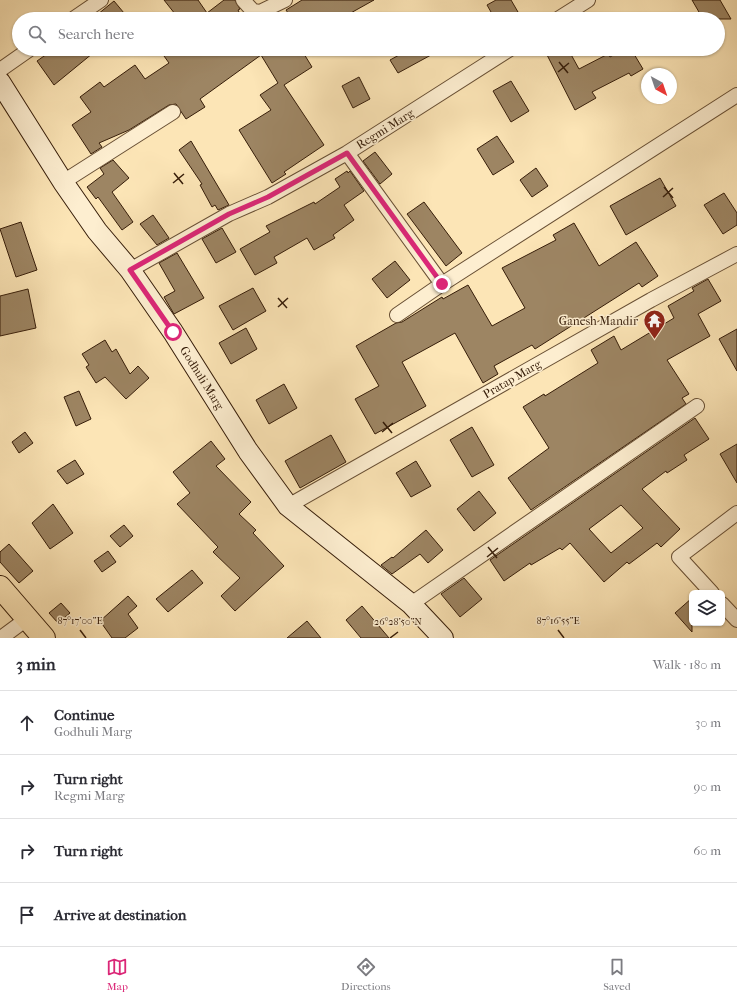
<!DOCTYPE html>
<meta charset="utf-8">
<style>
body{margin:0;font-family:"IM FELL French Canon",serif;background:#f2f2f3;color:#2b2b33}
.controls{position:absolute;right:12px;bottom:12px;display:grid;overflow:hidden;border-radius:6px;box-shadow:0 1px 3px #0004}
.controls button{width:36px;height:36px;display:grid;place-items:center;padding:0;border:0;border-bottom:1px solid #e1e1e2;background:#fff;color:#2b2b33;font:20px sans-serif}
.compass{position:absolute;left:641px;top:68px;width:36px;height:36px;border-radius:50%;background:#fff;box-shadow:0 1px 3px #0004;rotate:140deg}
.stop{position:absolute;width:12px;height:12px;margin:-9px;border:3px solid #db2777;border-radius:50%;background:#fff}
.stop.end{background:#db2777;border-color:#fff;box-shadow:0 1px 4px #0008}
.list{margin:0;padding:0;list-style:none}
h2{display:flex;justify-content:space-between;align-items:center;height:52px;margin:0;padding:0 16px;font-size:17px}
h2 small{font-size:13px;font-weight:400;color:#7c7c81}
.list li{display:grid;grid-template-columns:26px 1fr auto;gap:12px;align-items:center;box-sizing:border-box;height:64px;padding:0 16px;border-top:1px solid #e1e1e2}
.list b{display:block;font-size:15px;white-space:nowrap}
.list p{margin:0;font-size:13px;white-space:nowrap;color:#7c7c81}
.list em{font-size:13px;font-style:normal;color:#7c7c81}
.icon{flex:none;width:22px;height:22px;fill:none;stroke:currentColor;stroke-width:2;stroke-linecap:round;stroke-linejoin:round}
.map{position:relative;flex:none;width:737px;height:638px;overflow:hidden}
.search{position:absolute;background:#fff;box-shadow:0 1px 3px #0004;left:12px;right:12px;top:12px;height:44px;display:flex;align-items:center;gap:10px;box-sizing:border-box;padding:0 14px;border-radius:22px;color:#7c7c81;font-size:15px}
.sheet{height:308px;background:#fff}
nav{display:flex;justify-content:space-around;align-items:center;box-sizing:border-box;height:56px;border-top:1px solid #e1e1e2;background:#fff;font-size:11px;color:#7c7c81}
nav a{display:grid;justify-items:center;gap:2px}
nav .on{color:#db2777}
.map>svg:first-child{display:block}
.building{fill:#9d8563;stroke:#361d09;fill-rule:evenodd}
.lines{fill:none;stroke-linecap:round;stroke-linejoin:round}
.minor-casing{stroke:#684f34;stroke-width:16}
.secondary-casing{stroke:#361d09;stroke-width:22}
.primary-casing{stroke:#361d09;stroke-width:24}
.minor{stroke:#fdeed0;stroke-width:14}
.secondary{stroke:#fdeed0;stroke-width:20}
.primary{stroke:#fce5b6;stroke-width:22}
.route{stroke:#db2777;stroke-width:5}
.ticks{fill:none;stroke:#361d09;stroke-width:1.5}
.labels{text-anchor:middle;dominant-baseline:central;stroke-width:3;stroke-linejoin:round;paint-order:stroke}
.street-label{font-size:12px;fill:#361d09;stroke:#fdeed0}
.poi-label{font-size:12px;fill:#361d09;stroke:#fdeed0;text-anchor:end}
.ticks-label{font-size:10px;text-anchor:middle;fill:#361d09;stroke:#fdeed0;stroke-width:3;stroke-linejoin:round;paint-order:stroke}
</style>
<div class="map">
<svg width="737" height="638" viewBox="0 0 737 638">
<rect width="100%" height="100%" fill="#fce5b6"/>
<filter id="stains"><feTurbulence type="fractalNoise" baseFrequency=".005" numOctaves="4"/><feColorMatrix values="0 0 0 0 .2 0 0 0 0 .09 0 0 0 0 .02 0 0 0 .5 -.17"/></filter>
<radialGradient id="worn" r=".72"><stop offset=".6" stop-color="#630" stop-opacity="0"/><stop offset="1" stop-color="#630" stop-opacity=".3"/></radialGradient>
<path class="building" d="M164,0H198L207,13L224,0H235L240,9L238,10L239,12L231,19H179Z
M302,0H374L340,19H292L286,10Z
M496,0H511L518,12L506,19H495L487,5Z
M692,0H720L731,19H703Z
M114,1L129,19H92Z
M54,49H98L54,85L37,61Z
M159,49H301L312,67L284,85L324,145L284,172L286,174L272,183L239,130L271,110L260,95L278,83L261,55L200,99L205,107L186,119L176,104L169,105L129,130L99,143L102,147L91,154L72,125L91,112L80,97L100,82L104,87L135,65L145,79L169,63Z
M410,49H442L398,73L390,60Z
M544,49H568L579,69L608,54L610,57L624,49H631L643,69L631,76L629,73L592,92L596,98L575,110Z
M359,77L370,99L353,108L342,86Z
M511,81L529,111L511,122L493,91Z
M497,136L514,162L493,175L477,149Z
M191,141L229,205L218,210L215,205L212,207L200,185L202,184L179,150Z
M375,152L392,174L380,184L363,161Z
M113,160L129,178L112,192L133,222L122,230L98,197L96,199L87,187L104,174L100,168Z
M536,168L548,186L532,197L520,180Z
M347,171L348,173L350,171L364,191L344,205L354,220L333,235L335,238L314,250L307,238L274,257L277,263L255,275L240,249L270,232L266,226L314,202L315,204L340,187L335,179Z
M660,178L676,206L626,235L610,206Z
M724,193L737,213V225L723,234L704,205Z
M424,202L462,253L446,266L407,214Z
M153,215L169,238L157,245L140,224Z
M21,222L37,270L16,277L0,229Z
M574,223L599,266L636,242L658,276L642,287L639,283L535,349L532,345L494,366L498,374L483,383L455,333L402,362L426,406L375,434L355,399L379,386L356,346L396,323L402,322L442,297L443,299L468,285L492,326L525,308L502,268L556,240L553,235Z
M222,228L236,252L216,263L202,239Z
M177,253L204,298L174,314L164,297L175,291L159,263Z
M395,261L410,280L387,298L372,279Z
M708,279L721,301L698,314L710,336L667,360L689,394L682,398L686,404L531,510L508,478L549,448L523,407L544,394L545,396L598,363L591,350L614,336L621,350L674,318L668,306L694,291L692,288Z
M253,288L266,311L233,330L219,306Z
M28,289L36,328L0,336V296Z
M246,328L257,349L231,364L219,343Z
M737,329V371L719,339Z
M105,340L112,352L116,349L130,374L138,366L149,378L126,399L105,377L96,383L86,367L89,365L82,354Z
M284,384L297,408L269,424L256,400Z
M79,391L91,419L76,426L64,397Z
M695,418L709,439L684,455L687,460L667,473L666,471L642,489L680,529L661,547L657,543L629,564L627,562L604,582L570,543L562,550L560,548L531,565L530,563L504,581L490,560ZM621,505L643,528L611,553L589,529Z
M472,427L494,465L472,477L450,440Z
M25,432L33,443L19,453L12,442Z
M331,435L346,462L300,488L285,461Z
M211,441L225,459L216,466L251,502L239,514L256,530L253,533L284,566L235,611L221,596L240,578L213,552L218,547L177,504L190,493L173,472Z
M737,444V483L720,454Z
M75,460L84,474L67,484L57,471Z
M416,461L431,486L411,497L396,473Z
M479,491L496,513L474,531L457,509Z
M53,504L73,533L50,549L32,523Z
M124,525L133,536L120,547L110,536Z
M426,530L443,550L428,563L420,554L392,574L381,565L392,557L393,558Z
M9,544L33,571L19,583L0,562V552Z
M108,551L116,562L102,572L94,561Z
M192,570L203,583L168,612L156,599Z
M464,578L482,599L460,617L441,594Z
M128,596L137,606L128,614L138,628L125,638H112L100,621Z
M692,598V632L675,613Z
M61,603L70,613L58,623L49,613Z
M362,606L389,638H361L346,620Z
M307,621L321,638H287Z"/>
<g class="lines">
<defs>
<path id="minor" d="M243,0L253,11L260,12L285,0
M73,19L101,0
M558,19L588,0
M0,70L30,49
M347,153L442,284L737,95
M63,182L173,112
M130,270L229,214L268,197L347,153L510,49
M397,315L442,284
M288,506L651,300L737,254
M712,593L679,557L737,513
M411,604L697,406
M722,604L737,620
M1,638L28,618"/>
<path id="secondary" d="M0,82L63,182L97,231L130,270L173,332L248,451L288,506L411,604L443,638"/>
<path id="primary" d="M0,587L44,638"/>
</defs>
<use href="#minor" class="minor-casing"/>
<use href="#secondary" class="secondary-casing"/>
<use href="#primary" class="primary-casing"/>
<use href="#minor" class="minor"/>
<use href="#secondary" class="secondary"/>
<use href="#primary" class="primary"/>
</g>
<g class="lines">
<path class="route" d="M173,332L130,270L229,214L268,197L347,153L442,284"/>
</g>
<path class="ticks" d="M559,62L568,73M558,72L569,63M174,173L183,184M173,183L184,174M664,187L673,198M663,197L673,188M278,298L287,308M278,307L288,298M383,422L392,433M382,432L393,423M488,547L497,558M487,557L498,548M80,630L86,638M558,630L564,638M390,638L398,632"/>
<defs>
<symbol id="temple-pin" viewBox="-11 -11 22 30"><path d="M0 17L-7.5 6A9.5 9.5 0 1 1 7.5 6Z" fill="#8f2418" stroke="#fdeed0"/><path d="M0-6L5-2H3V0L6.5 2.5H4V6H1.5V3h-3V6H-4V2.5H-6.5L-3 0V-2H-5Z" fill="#fff"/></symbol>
</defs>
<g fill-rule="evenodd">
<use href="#temple-pin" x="642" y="308" width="25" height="34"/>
</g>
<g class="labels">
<g class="street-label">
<text transform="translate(385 129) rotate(-32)">Regmi Marg</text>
<text transform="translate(202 378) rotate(58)">Godhuli Marg</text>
<text transform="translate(512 379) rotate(-30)">Pratap Marg</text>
</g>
<g class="poi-label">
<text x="638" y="321">Ganesh Mandir</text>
</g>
</g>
<g class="ticks-label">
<text x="80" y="624">87°17'00"E</text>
<text x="558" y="624">87°16'55"E</text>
<text x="398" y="625">26°28'50"N</text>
</g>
<rect width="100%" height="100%" filter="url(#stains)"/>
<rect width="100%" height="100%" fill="url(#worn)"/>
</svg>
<div class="controls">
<button><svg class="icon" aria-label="layers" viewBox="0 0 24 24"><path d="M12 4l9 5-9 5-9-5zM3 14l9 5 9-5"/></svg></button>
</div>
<svg class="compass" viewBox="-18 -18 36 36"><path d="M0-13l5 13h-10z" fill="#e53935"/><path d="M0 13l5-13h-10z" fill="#7c7c81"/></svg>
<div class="stop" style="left:173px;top:332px"></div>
<div class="stop end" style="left:442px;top:284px"></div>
<div class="search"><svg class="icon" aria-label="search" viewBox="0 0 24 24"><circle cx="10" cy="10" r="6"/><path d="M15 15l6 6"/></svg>Search here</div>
</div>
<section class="sheet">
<h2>3 min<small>Walk · 180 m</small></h2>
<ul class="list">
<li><svg class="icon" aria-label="ahead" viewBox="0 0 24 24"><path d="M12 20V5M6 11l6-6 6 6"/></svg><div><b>Continue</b><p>Godhuli Marg</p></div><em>30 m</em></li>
<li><svg class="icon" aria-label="right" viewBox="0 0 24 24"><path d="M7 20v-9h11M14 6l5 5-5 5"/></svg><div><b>Turn right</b><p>Regmi Marg</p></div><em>90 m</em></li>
<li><svg class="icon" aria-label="right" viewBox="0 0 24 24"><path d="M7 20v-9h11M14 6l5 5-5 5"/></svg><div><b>Turn right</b></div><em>60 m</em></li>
<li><svg class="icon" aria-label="arrive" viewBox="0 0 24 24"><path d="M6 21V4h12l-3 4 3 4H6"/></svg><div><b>Arrive at destination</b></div></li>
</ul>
</section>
<nav>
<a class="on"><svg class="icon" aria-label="map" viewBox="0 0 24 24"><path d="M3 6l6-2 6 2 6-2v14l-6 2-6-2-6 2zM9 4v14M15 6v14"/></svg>Map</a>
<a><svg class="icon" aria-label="directions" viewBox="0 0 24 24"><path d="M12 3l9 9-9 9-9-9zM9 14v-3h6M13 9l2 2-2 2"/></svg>Directions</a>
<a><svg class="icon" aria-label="saved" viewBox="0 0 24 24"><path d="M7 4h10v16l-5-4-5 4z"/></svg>Saved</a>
</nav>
